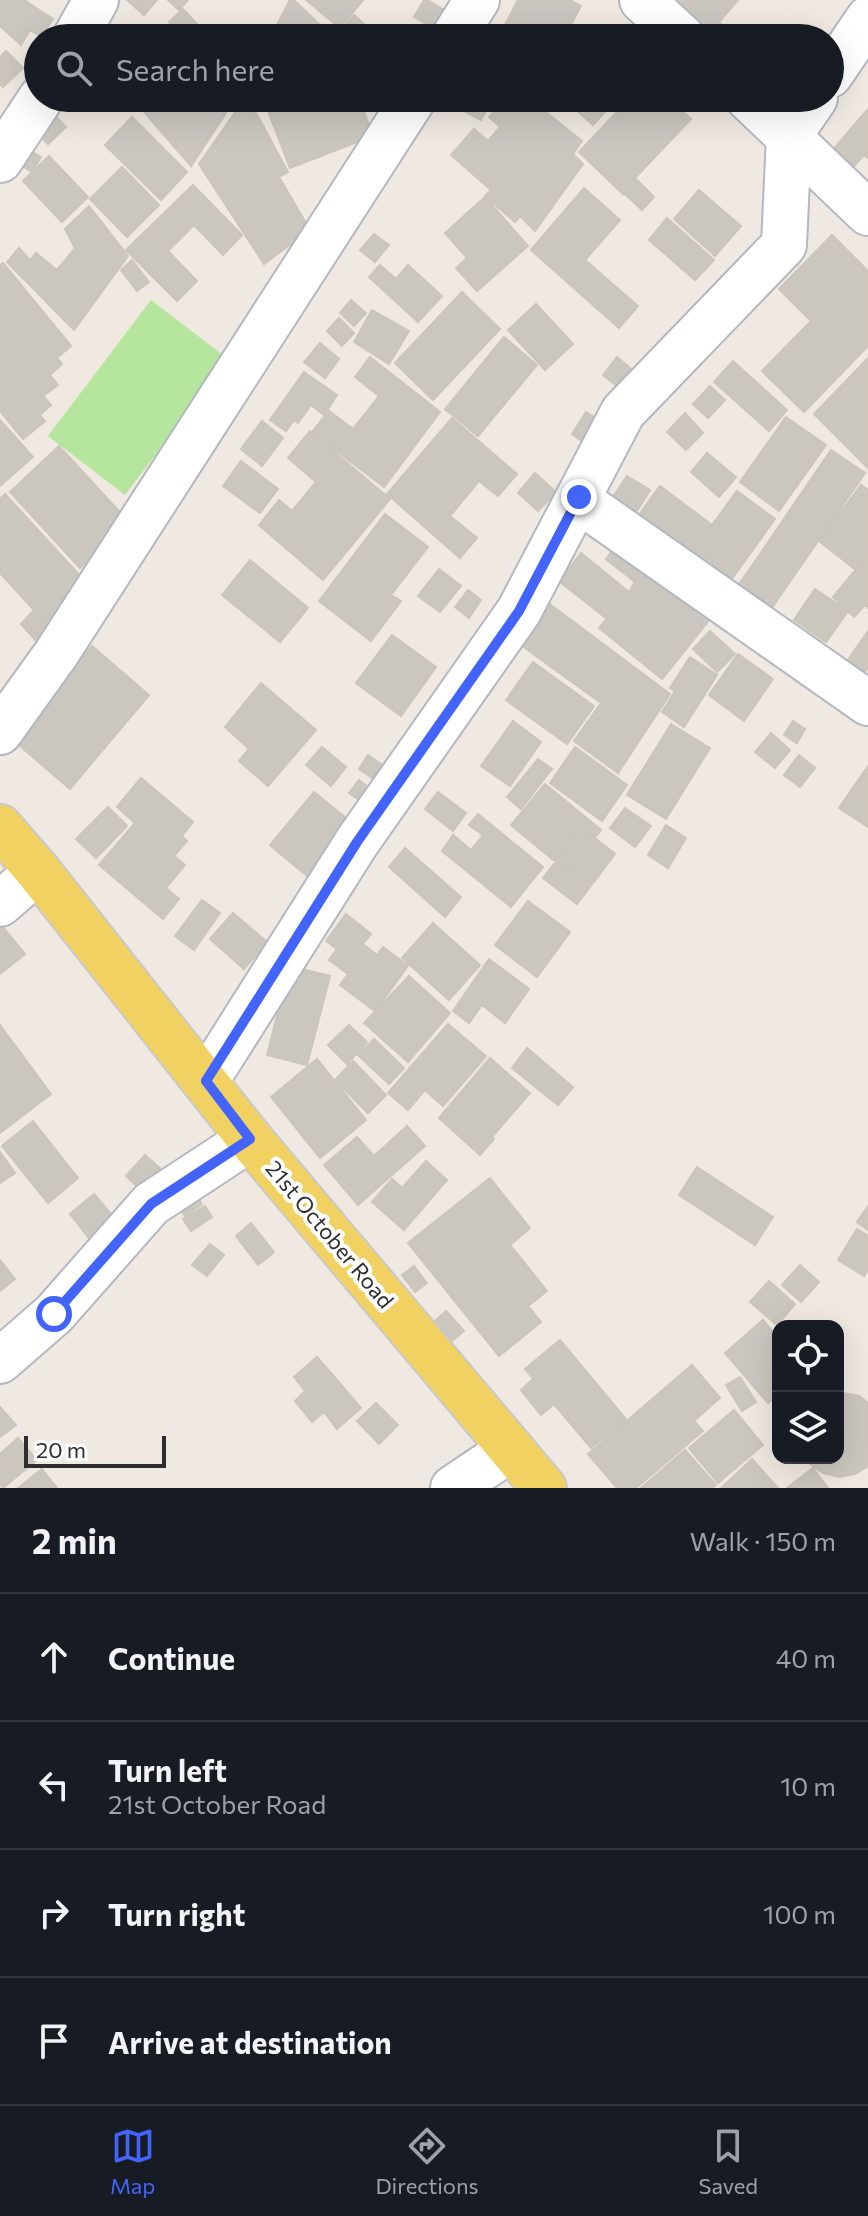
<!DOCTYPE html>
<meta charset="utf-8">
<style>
body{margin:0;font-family:Commissioner,sans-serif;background:#20242c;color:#f1f3f6}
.controls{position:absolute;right:24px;bottom:24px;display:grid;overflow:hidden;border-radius:16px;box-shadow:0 8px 32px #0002}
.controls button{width:72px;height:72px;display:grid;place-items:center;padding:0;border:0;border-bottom:2px solid #363941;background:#171b24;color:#f1f3f6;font:40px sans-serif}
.scale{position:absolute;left:24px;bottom:20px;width:142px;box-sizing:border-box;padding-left:8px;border:4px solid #2e2e2e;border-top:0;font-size:22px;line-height:28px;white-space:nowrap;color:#2e2e2e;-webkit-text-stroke:6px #fff;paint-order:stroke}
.stop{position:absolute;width:24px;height:24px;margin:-18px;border:6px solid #4264fb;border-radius:50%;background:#fff}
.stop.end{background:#4264fb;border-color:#fff;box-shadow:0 2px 8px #0008}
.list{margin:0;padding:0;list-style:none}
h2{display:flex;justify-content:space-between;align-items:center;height:104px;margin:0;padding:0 32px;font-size:34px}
h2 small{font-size:26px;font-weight:400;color:#9ea1a6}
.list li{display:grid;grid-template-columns:52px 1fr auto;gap:24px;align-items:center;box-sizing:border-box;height:128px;padding:0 32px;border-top:2px solid #363941}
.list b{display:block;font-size:30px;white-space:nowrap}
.list p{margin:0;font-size:26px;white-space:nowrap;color:#9ea1a6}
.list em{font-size:26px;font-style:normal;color:#9ea1a6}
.icon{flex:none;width:44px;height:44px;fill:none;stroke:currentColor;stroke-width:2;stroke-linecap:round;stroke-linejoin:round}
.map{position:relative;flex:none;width:868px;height:1488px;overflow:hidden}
.search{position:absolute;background:#171b24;box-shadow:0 8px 32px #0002;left:24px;right:24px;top:24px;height:88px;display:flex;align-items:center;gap:20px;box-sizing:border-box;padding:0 28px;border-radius:44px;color:#9ea1a6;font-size:30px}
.sheet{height:616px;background:#171b24}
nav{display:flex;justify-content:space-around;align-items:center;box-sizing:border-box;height:112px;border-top:2px solid #363941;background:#171b24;font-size:22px;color:#9ea1a6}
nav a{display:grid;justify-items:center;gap:4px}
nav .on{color:#4264fb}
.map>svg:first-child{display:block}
.green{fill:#b6e59e}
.building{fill:#cbc7bf;stroke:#cbc5ba;stroke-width:2}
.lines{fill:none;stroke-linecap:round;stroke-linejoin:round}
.street-casing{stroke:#b4b7c1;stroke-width:48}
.primary-casing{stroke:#c9c9c9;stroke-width:48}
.street{stroke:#fff;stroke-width:44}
.primary{stroke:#f2d163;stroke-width:44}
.route{stroke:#4264fb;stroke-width:10}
.labels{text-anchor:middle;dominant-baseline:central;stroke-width:8;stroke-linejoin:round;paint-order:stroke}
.street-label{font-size:22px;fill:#2e2e2e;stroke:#fff}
</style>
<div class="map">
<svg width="868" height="1488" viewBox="0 0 868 1488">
<rect width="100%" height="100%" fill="#efe9e1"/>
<path class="green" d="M151,300L228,359L125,495L48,436Z"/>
<path class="building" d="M0,0H24L53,19L41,37L30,30L21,45L0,26Z
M127,0H157L144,15Z
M168,0H188L179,10Z
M290,0H294L321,26L297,38H270Z
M306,0H363L340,28Z
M424,0H428L447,12L437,30L414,17Z
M518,0H570L581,6L564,38H498Z
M668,0H738L719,22L737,38H693Z
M183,9L207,35L204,38H185L169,22Z
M354,15L379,38H338L336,36Z
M117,28L123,38H102Z
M6,51L23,68L3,87L0,84V57Z
M132,98H236L191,166Z
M245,98H248L288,172L279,177L310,230L264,264L199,164Z
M263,98H359L373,136L290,168Z
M466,98H493L481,120L460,109Z
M506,98H528L582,141L573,154L583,164L535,231L520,216L515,222L485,196L491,190L451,155L474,129L488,141L500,127L489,117Z
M563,98H618L593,125Z
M630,98H669L691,119L635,178L654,197L642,210L624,193L623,194L579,152Z
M46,106L66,127L48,144L28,123Z
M868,109V158L864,155L845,176L825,159Z
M132,117L187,172L161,200L105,145Z
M24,147L41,157L32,172L15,161Z
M49,156L88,197L62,222L23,181Z
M122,167L159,205L127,237L90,199Z
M193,185L242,235L223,255L194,225L168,251L197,281L177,301L126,250Z
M584,188L620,220L585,260L638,306L619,328L531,250Z
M699,190L741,226L715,256L674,219Z
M485,197L528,246L477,291L456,268L467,258L445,233Z
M89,206L128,256L74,330L7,262L19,248L30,260L36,253L57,270L75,248L65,229Z
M667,218L714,260L695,280L649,240Z
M374,234L389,245L375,262L360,250Z
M832,235L868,271V346L804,412L762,371L811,321L779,289Z
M132,260L149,282L137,291L121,270Z
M3,263L71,346L57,358L62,364L50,375L58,385L43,396L51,405L40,415L45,421L23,439L0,411V265Z
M380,265L396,279L408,265L442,296L418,322L369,277Z
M462,292L500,329L433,400L395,363Z
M351,300L366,313L354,326L340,313Z
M536,304L573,344L545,370L508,330Z
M372,310L409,331L389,364L354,342Z
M339,318L354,333L342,346L327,331Z
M504,337L537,365L478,436L445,409Z
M320,343L339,359L325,378L304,362Z
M370,357L440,412L384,487L312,432L329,411L353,429L379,396L355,377Z
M617,357L636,373L622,390L603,375Z
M868,358V468L814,414Z
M733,361L787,410L769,431L714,382Z
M304,372L337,395L324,415L311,405L298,423L294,420L286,431L270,420Z
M710,386L725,400L708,418L693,404Z
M586,412L607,425L592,448L572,434Z
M685,413L703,433L686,450L667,432Z
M786,417L826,445L779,511L740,482Z
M452,418L517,474L498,496L479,481L450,516L477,538L460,558L387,494Z
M0,420L33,457L0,486Z
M262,421L283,438L262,466L241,449Z
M310,431L390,499L323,580L259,525L279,500L292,511L316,482L288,458Z
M59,446L129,522L80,568L10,492Z
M831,450L865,473L771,609L738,586Z
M707,453L736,477L719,497L691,472Z
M241,461L278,489L260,513L223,486Z
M535,473L556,492L538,511L518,493Z
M627,476L650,490L632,519L608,504Z
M861,485L868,490V553L856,570L819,541Z
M660,486L712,525L737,491L775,519L726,587L636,519Z
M5,494L94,591L38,643L21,624L34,610L0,573V499Z
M385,514L428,547L391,595L401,601L371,641L319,601Z
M621,539L715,613L662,679L599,628L607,619L559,581L581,553L629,592L635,582L606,559Z
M868,555V608L865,605L854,617L833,597Z
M250,560L308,608L280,642L222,595Z
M439,569L461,586L440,612L418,596Z
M815,589L848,611L826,642L794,620Z
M468,590L481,600L469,618L455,607Z
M543,599L670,694L618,773L574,741L601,703L514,640Z
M710,631L735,654L717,672L693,649Z
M868,631V667L858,682L841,670Z
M392,635L436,667L401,716L356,683Z
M92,646L149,695L70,789L13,740Z
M738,654L773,679L744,721L709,695Z
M690,657L717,675L684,727L662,712L675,691L670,688Z
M533,662L594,706L567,744L506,700Z
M261,683L316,730L268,786L239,761L249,749L225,727Z
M513,721L541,742L510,786L481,766Z
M793,721L805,729L797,743L784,735Z
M671,724L710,748L666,819L627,795Z
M771,733L790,750L775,768L755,752Z
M322,747L346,767L331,786L306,765Z
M575,747L627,785L602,821L550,783Z
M368,755L388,769L378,782L359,769Z
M799,755L815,768L800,787L784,775Z
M538,759L552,769L521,809L507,797Z
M868,766V827L839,808Z
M141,778L193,822L182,836L187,841L174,856L185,865L166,888L179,899L163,919L99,865L135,823L117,807Z
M359,780L374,792L365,804L349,793Z
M545,784L601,830L568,872L511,825Z
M314,792L357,827L313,881L270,845Z
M438,792L466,813L453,831L425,809Z
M108,807L127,826L96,858L76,839Z
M625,808L651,826L635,847L610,828Z
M478,814L543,867L511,907L442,851L453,835L471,850L483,835L469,825Z
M666,825L686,838L668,868L648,855Z
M582,828L615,854L577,904L543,878Z
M405,848L461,897L445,917L389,867Z
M202,900L220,913L194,950L175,936Z
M528,901L570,932L537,977L495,945Z
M233,913L267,942L244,969L210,939Z
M346,914L371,934L363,944L377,955L383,947L408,966L375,1011L340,985L348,974L329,960L337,949L326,941Z
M433,923L480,965L449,1000L402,958Z
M2,926L25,954L0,974V928Z
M489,959L529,989L505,1023L482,1005L469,1023L453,1011Z
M290,966L330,976L307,1065L267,1055Z
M409,976L450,1013L408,1062L364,1023Z
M448,1024L486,1056L443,1106L425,1090L408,1110L388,1093Z
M0,1025L51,1094L0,1133Z
M349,1025L367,1042L347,1064L328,1045Z
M374,1039L404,1068L389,1084L358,1055Z
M527,1048L573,1087L558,1105L512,1068Z
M490,1058L530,1093L492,1137L494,1139L480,1155L439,1118Z
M317,1059L366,1120L320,1158L271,1097Z
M353,1061L386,1095L368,1113L335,1080Z
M33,1121L78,1178L48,1203L2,1146Z
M407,1126L425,1146L358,1205L324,1165L357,1137L374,1156Z
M0,1152L15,1173L0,1183Z
M145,1155L161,1169L142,1191L126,1176Z
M426,1161L447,1180L404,1230L372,1202L392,1179L402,1188Z
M697,1167L773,1217L755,1245L679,1195Z
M490,1178L530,1228L510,1245L547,1291L528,1306L541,1322L499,1356L408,1243Z
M191,1189L202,1204L185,1216L174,1201Z
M94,1194L121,1226L96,1247L70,1214Z
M205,1206L212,1217L191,1231L183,1219Z
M868,1206V1230L857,1222Z
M251,1223L274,1252L258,1265L236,1236Z
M857,1229L868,1236V1270L864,1276L838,1260Z
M210,1244L224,1255L207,1276L192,1265Z
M0,1260L15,1279L0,1291Z
M800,1265L819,1282L801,1302L782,1285Z
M414,1266L427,1283L415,1292L402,1275Z
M769,1281L795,1304L777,1325L750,1302Z
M446,1311L464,1331L451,1342L434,1322Z
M763,1320L778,1338V1394L768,1403L725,1353Z
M560,1340L626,1419L591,1448L554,1404L541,1415L521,1390L533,1379L525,1369Z
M317,1357L361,1408L337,1429L324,1412L312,1422L295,1401L305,1391L294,1377Z
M692,1365L720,1398L694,1421L703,1431L636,1488H617L588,1454Z
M740,1377L756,1402L742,1411L726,1385Z
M838,1392L859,1396L868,1403V1466L855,1474L839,1477L823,1473L809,1463L806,1458H838Z
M376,1403L398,1425L379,1444L357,1421Z
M0,1407L16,1425L0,1437Z
M734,1410L763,1445L718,1483L689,1448Z
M18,1438L37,1460L3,1488L0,1484V1454Z
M685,1450L716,1485L712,1488H641Z
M752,1459L778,1488H721Z
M813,1468L828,1488H787Z
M42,1469L57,1488H18Z"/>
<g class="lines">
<defs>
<path id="street" d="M642,0L683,38
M75,38L96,0
M453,38L477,0
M830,75L868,19
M748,98L868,213
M0,160L41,98
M579,497L584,504L868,703
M0,732L56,654L414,98
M0,904L38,871
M206,1081L357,842L519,611L623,412L784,245L789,136L815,98
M0,1361L54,1314L151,1204L250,1139
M453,1488L511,1449"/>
<path id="primary" d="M0,827L38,871L250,1139L544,1488"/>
</defs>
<use href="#street" class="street-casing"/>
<use href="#primary" class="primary-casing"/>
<use href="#street" class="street"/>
<use href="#primary" class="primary"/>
</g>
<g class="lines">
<path class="route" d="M54,1314L151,1204L250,1139L206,1081L357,842L519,611L579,497"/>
</g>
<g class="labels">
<g class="street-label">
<text transform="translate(330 1234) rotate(50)">21st October Road</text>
</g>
</g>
</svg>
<div class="controls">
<button><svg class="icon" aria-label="locate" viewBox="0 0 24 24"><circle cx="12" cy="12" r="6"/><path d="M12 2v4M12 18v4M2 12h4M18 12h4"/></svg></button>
<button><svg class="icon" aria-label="layers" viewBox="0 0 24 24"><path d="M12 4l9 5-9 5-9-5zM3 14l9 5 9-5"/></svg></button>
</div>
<div class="scale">20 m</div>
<div class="stop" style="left:54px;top:1314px"></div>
<div class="stop end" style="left:579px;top:497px"></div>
<div class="search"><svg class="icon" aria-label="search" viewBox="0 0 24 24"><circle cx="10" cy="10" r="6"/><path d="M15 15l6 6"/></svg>Search here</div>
</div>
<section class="sheet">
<h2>2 min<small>Walk · 150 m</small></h2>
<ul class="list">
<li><svg class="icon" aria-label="ahead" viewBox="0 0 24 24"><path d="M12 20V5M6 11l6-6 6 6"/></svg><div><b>Continue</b></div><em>40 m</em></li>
<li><svg class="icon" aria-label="left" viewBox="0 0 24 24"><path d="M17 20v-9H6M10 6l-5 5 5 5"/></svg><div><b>Turn left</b><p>21st October Road</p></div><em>10 m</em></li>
<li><svg class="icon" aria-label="right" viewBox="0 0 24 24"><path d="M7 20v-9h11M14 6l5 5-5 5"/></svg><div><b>Turn right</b></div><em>100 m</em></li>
<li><svg class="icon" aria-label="arrive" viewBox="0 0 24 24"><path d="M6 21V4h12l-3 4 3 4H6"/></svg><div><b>Arrive at destination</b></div></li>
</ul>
</section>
<nav>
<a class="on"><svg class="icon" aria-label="map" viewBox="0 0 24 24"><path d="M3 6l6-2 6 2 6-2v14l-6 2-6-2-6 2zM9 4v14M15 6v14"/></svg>Map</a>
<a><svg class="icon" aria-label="directions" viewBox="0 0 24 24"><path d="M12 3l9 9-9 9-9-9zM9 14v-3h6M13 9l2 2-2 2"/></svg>Directions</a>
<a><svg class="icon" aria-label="saved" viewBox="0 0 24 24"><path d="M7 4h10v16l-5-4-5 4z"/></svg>Saved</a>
</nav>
